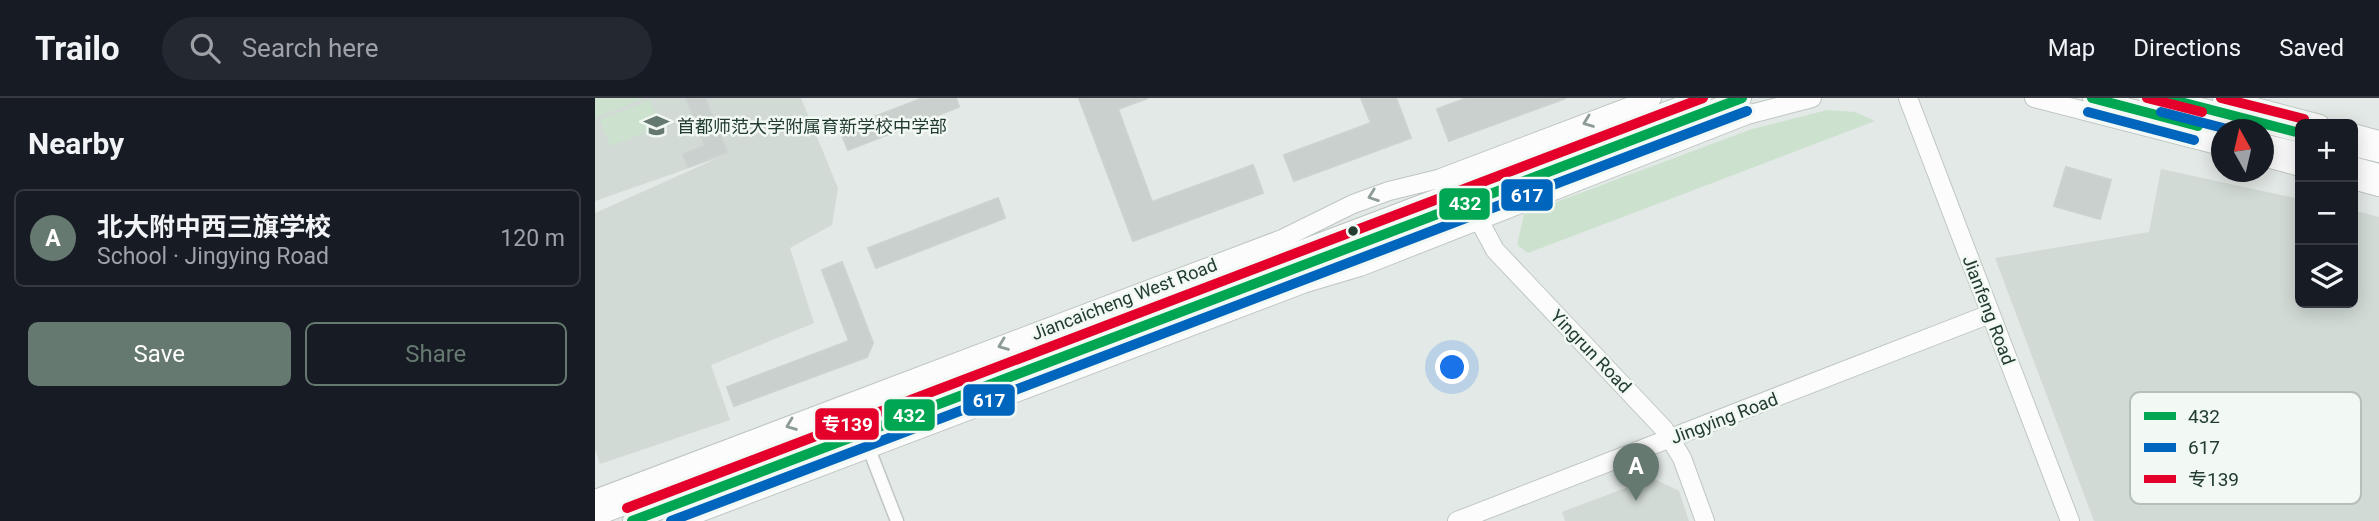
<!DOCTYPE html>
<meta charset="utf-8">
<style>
body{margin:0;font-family:Roboto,"Noto Sans SC",sans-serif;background:#242831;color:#f1f3f6}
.controls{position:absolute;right:21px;top:21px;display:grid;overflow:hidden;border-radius:10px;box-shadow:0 4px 18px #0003}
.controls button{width:63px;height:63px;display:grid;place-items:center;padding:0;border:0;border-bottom:2px solid #363941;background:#171b24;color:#f1f3f6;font:35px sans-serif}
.compass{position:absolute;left:1616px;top:21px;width:63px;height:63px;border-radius:50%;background:#171b24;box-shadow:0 4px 18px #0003;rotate:352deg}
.you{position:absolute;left:858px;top:270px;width:24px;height:24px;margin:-18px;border:5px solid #fff;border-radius:50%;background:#1a73e8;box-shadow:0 0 0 10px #1a73e833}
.badge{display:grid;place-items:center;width:46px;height:46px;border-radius:50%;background:#667970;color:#fff;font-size:23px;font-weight:700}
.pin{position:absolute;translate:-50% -58px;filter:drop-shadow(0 2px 4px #0008)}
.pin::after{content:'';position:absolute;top:37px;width:24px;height:21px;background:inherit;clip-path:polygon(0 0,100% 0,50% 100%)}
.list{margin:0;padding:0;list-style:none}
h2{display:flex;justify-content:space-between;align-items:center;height:91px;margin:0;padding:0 28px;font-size:30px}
h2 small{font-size:23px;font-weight:400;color:#9ea1a6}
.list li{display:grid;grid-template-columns:46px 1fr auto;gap:21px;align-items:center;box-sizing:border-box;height:98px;margin:0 14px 14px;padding:0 14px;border:2px solid #363941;border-radius:10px}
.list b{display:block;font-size:26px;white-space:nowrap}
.list p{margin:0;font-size:23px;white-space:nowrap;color:#9ea1a6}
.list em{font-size:23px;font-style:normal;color:#9ea1a6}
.actions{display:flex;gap:14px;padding:21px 28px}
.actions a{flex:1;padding:16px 0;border:2px solid #667970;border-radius:10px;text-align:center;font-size:24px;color:#667970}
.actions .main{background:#667970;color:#fff}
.icon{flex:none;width:38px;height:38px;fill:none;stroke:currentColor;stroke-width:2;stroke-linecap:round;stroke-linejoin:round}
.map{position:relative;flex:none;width:1784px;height:423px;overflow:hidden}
header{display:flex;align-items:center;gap:42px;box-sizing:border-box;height:98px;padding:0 35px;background:#171b24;border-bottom:2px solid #363941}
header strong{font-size:33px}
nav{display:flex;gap:38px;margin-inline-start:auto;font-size:24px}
.search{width:490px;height:63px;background:#242831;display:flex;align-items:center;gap:18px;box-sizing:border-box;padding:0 24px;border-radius:38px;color:#9ea1a6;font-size:26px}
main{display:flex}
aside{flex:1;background:#171b24}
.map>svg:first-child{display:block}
.built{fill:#d1dad5}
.green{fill:#cce2cf}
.building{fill:#cad0cd;stroke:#ccd2cf;stroke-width:2}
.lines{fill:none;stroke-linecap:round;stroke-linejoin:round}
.street-casing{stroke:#c0c6c3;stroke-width:15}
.secondary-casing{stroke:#bfc7c3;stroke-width:20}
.street{stroke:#fbfcfb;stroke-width:12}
.secondary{stroke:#fbfcfb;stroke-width:18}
.bus-1-casing{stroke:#f2f8f3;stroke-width:16}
.bus-2-casing{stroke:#f2f8f3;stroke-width:16}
.bus-3-casing{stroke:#f2f8f3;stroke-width:16}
.bus-1{stroke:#00a651;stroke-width:10}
.bus-2{stroke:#0065bd;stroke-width:10}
.bus-3{stroke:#e4002b;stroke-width:10}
.oneway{stroke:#8e9c96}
.bus-dot{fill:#223c30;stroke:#f2f8f3;stroke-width:2.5}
.labels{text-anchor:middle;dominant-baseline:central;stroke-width:5;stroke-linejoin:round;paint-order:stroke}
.poi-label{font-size:18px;fill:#223c30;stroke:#f2f8f3;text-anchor:start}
.street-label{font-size:18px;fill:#223c30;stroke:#f2f8f3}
.key{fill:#f2f8f3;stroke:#b4c0b8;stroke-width:2}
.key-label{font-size:19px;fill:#223c30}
.line-badge{stroke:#f2f8f3;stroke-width:2.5}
.badge-label{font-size:19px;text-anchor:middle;font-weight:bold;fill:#fff}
</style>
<header>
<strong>Trailo</strong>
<div class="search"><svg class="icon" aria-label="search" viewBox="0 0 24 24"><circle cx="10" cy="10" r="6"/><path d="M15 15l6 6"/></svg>Search here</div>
<nav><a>Map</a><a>Directions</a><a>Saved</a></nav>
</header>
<main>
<aside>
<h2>Nearby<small></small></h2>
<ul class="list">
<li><span class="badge">A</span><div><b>北大附中西三旗学校</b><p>School · Jingying Road</p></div><em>120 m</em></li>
</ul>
<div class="actions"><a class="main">Save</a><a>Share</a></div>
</aside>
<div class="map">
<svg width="1784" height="423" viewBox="0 0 1784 423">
<rect width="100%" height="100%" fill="#e3e9e6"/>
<path class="built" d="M0,0H206L243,90L237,127L195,150L219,225L116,267L135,322L5,366L0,351V115L123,60L0,103Z
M1566,71L1705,101V205H1758V112L1784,119V423H1499L1400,160L1554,134Z
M1057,380L1084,393L1094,423H970L967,414Z"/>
<path class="green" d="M0,0H49L0,20Z
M55,2L66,28L16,48L5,22Z
M1232,12L1260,14L1280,23L933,155L922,147L929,116L1157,31Z"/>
<path class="building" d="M91,0H110L132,54L93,69L88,56L110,48Z
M328,0H361L364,9L253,52L245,32Z
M484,0H553L523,11L557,104L658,67L668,95L538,143Z
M766,0H801L816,40L699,83L689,57L776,25Z
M872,0H971L854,43L842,11Z
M1471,69L1516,82L1505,121L1459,108Z
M403,100L410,120L281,170L273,150Z
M247,164L278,245L272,259L139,308L132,289L254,243L227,172Z"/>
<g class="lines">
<defs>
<path id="street" d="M274,351L302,423"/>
<path id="secondary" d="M1313,0L1475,423
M1439,0L1626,48
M1497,0L1626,34
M1570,0L1705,35
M1627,0L1725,26
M1758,35L1784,42
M1668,45L1705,54
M1758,49L1784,55
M1668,59L1705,69
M1758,68L1784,75
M1758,82L1784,89
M879,113L900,152L1069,331L1087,360L1110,423
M0,401L687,141L758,106L794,93L843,81L1057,0
M0,419L1106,0
M37,423L1147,0
M83,423L708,186L765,169L1152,17L1217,0
M862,423L1395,216"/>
</defs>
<use href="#street" class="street-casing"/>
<use href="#secondary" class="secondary-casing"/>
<use href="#street" class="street"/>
<use href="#secondary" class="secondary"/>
<defs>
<path id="bus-1" d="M1497,0L1603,28
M1570,0L1705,35
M37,423L1147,0"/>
<path id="bus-2" d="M1493,14L1599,42
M1566,14L1636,32
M76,423L1152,13"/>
<path id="bus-3" d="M1552,0L1607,14
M1626,0L1709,21
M32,410L1108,0"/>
</defs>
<use href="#bus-1" class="bus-1-casing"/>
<use href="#bus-2" class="bus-2-casing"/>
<use href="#bus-3" class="bus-3-casing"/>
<use href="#bus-1" class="bus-1"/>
<use href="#bus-2" class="bus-2"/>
<use href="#bus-3" class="bus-3"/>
</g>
<defs><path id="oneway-chevron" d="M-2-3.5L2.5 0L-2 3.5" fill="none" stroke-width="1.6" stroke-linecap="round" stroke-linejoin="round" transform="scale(1.75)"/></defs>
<g class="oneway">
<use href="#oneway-chevron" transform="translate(993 24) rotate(159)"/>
<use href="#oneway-chevron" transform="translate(778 98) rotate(160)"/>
<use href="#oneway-chevron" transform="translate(408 247) rotate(159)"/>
<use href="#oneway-chevron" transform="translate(196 327) rotate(159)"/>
</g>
<defs>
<symbol id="school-bare" viewBox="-9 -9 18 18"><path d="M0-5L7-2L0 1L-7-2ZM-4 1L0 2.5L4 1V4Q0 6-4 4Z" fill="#667970" stroke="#f2f8f3" stroke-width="2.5" paint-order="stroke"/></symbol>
</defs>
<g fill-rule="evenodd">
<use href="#school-bare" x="44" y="10" width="35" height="35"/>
</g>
<circle class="bus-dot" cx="758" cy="133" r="6"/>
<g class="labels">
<g class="poi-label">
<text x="82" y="28">首都师范大学附属育新学校中学部</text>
</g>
<g class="street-label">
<text transform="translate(529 201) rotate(-21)">Jiancaicheng West Road</text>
<text transform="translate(1394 212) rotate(69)">Jianfeng Road</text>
<text transform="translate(996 253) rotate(46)">Yingrun Road</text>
<text transform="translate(1129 320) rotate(-21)">Jingying Road</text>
</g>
</g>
<rect x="1535" y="294" width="231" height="112" rx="10" class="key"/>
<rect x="1549" y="314" width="32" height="8" fill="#00a651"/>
<rect x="1549" y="345" width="32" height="9" fill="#0065bd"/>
<rect x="1549" y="377" width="32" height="8" fill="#e4002b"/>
<g class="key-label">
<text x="1593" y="325">432</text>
<text x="1593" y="356">617</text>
<text x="1593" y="388">专139</text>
</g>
<g class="line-badge">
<rect x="905" y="80" width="54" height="34" rx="7" fill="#0065bd"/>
<rect x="843" y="89" width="53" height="34" rx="7" fill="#00a651"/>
<rect x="367" y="285" width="54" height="34" rx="7" fill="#0065bd"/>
<rect x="288" y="300" width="53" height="34" rx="7" fill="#00a651"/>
<rect x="219" y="309" width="66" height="34" rx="7" fill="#e4002b"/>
</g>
<g class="badge-label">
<text x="932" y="104">617</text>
<text x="870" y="112">432</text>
<text x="394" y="309">617</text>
<text x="314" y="324">432</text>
<text x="252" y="333">专139</text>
</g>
</svg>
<div class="controls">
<button>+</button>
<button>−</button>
<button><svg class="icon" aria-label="layers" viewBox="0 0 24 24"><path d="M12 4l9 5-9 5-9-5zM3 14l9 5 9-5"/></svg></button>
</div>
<svg class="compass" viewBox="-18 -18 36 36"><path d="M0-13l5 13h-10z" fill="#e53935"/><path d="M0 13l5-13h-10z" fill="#9ea1a6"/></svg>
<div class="you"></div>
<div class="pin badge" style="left:1041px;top:403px">A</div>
</div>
</main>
